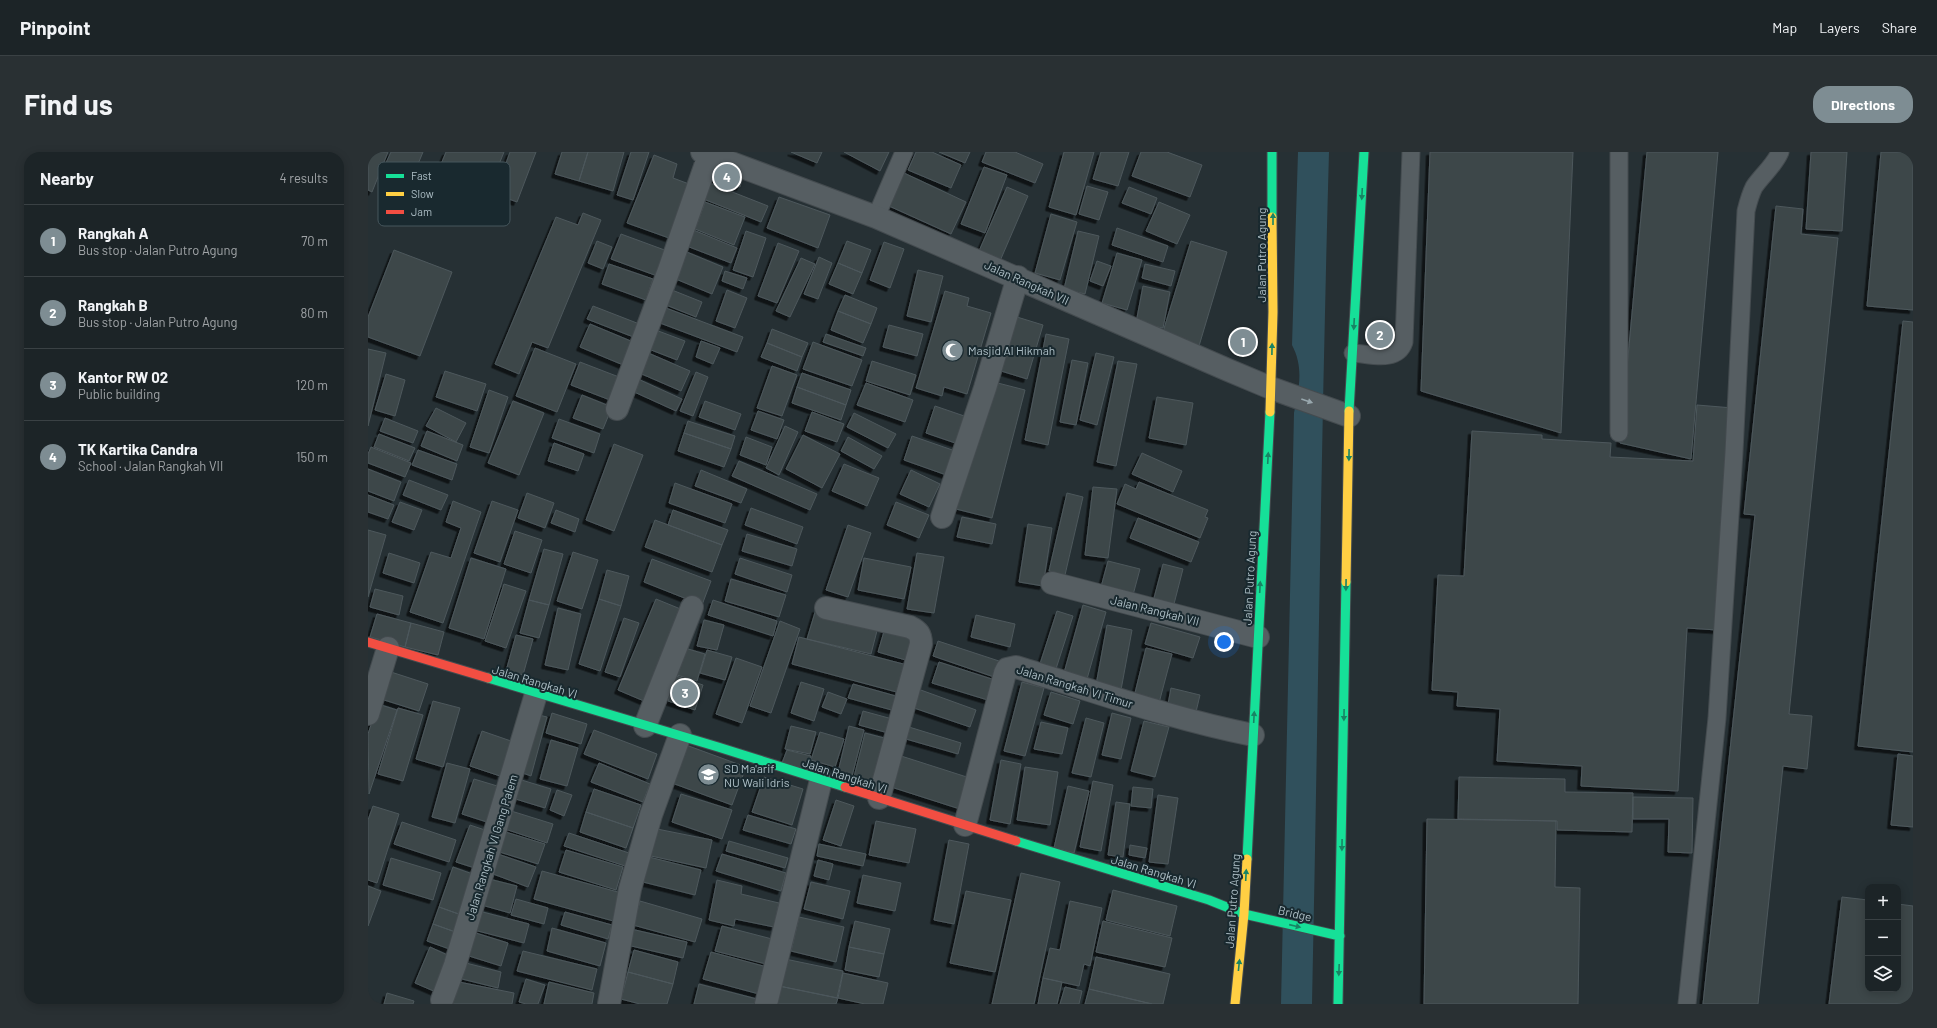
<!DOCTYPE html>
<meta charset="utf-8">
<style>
body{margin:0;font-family:Barlow,sans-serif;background:#293033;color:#f1f3f6}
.controls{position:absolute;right:12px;bottom:12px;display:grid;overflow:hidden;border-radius:8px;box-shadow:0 2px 10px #0003}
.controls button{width:36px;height:36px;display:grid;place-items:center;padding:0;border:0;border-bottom:1px solid #3a4144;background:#1c2427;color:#f1f3f6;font:20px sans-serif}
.you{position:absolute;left:856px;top:490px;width:14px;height:14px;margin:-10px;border:3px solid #fff;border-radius:50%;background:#1a73e8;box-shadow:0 0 0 6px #1a73e833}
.badge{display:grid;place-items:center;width:26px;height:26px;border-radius:50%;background:#7e8d93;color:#fff;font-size:13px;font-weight:700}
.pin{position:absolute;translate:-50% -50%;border:2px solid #fff;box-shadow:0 1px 4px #0006}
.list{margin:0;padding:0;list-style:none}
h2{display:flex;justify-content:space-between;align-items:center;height:52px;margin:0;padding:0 16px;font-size:17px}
h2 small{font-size:13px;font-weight:400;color:#a0a4a7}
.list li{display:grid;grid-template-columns:26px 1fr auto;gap:12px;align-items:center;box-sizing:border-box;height:72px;padding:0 16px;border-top:1px solid #3a4144}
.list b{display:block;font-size:15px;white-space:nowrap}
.list p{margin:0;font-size:13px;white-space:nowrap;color:#a0a4a7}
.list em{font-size:13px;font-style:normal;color:#a0a4a7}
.icon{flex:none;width:22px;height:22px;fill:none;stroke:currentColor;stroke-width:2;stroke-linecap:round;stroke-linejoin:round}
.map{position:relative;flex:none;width:1545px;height:852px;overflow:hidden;border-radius:16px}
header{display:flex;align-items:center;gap:24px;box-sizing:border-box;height:56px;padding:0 20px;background:#1c2427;border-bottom:1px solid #3a4144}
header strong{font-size:19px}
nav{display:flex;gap:22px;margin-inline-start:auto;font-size:14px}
.intro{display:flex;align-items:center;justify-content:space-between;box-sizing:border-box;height:96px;padding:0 24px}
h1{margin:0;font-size:28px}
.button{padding:10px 18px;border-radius:16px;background:#7e8d93;color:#fff;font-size:14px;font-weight:700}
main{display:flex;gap:24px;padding:0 24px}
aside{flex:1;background:#1c2427;border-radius:16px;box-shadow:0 2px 10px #0003}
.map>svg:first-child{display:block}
.water{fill:#30505c}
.building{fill:#3e474a;stroke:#4d585c;filter:url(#shadow)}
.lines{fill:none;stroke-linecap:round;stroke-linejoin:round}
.lane-casing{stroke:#444b4f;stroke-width:19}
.street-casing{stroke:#444b4f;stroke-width:24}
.fast-casing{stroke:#444b4f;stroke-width:11}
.slow-casing{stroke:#444b4f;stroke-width:11}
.jam-casing{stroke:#444b4f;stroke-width:11}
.lane{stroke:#565e62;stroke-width:17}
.street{stroke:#565e62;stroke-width:22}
.fast{stroke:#16e098;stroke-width:9}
.slow{stroke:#ffcf43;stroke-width:9}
.jam{stroke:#f24e42;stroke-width:9}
.oneway{fill:#188464}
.oneway2{fill:#98a7ad}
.labels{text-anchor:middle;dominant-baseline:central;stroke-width:4;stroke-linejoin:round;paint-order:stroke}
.street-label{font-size:12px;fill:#aebfc6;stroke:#19292f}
.poi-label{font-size:12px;fill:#aebfc6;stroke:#19292f;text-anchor:start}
.key{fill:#19292f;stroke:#46565c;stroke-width:1}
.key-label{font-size:11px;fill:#aebfc6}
</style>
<header>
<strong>Pinpoint</strong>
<nav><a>Map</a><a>Layers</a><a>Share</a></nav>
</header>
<div class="intro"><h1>Find us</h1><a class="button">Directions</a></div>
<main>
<aside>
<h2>Nearby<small>4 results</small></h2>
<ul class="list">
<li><span class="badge">1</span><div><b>Rangkah A</b><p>Bus stop · Jalan Putro Agung</p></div><em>70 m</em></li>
<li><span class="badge">2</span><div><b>Rangkah B</b><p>Bus stop · Jalan Putro Agung</p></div><em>80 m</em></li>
<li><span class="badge">3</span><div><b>Kantor RW 02</b><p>Public building</p></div><em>120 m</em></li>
<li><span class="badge">4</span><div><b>TK Kartika Candra</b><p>School · Jalan Rangkah VII</p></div><em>150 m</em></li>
</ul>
</aside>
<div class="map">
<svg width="1545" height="852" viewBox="0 0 1545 852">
<defs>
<filter id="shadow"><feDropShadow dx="-3.5" dy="3.5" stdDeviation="0" flood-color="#0009"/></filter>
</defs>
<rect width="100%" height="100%" fill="#263034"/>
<path class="water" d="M930,0H961C953,284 950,568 944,852H913L926,261C931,236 936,216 924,193Z"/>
<path class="building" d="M0,0H20L4,40L0,38Z
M23,0H55L45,24L17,13Z
M78,0H136L110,64L60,44Z
M142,0H168L149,50L127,42Z
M194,0H220L211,29L187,22Z
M220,0H256L245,39L211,29Z
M263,0H281L265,48L249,43Z
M423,0H454L449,11Z
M476,0H521L512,19Z
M548,0H564L593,13L583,36L540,18Z
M571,0H602L597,11Z
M618,0H647L675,12L667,31L614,10Z
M696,0H726L708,63L681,55Z
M733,0H761L750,34L725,27Z
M773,0H799L834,13L822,45L764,24Z
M1062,0H1205L1193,281L1053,239Z
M1279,0H1350L1323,307L1252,291Z
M1443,0H1479L1474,79L1438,77Z
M1513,0H1545V158L1499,154Z
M286,3L309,12L305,26L321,32L301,86L259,71Z
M616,15L639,23L617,81L593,72Z
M347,16L375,24L372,35L343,27Z
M536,21L598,50L583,82L521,54Z
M339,30L400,54L393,70L333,46Z
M719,34L740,40L731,68L711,62Z
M639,35L660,44L632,109L611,99Z
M761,35L789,46L783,62L754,51Z
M411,45L462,63L450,96L399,76Z
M337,50L377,65L366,93L327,77Z
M791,50L822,63L809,92L778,79Z
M1408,54L1435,57L1433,82L1470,86L1421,562L1444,564L1439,617L1415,614L1390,852H1335L1387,363L1376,362Z
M215,61L233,68L180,196L164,190L151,222L127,212L188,65L210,73Z
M683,62L709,70L692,128L667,121Z
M749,76L800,94L795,110L744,93Z
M323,77L369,96L363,111L316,93Z
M378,79L398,86L385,125L365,118Z
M710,79L731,84L717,142L696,137Z
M253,82L302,100L292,125L243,107Z
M229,89L244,95L235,117L220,111Z
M479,89L503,98L494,121L470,111Z
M823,89L859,100L831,194L794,183Z
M516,90L536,97L522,136L502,128Z
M410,91L431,99L409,151L390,144Z
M26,98L84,120L52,204L0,185V165Z
M314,98L355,115L344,142L303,125Z
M749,101L774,108L759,158L734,151Z
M451,105L464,111L450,147L436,142Z
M433,106L447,112L422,165L408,159Z
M729,109L743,114L735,134L722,129Z
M470,111L494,121L485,142L461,132Z
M241,112L285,127L278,148L234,132Z
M777,112L807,119L803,134L774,126Z
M550,118L575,124L563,170L539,164Z
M357,119L379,126L375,137L354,129Z
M775,134L802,140L795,176L768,171Z
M304,138L334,150L328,165L298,153Z
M359,138L379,146L367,176L348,169Z
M577,139L601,146L599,154L623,161L599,242L576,235L574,244L548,236Z
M477,143L509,156L503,172L470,159Z
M225,154L274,173L268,186L219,167Z
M298,156L375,185L369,200L292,171Z
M470,159L503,172L495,191L463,178Z
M649,165L675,173L659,227L633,219Z
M1535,169L1545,170V600L1490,594Z
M222,172L270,192L260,215L212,195Z
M521,173L555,182L549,204L515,195Z
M285,177L317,189L309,208L278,196Z
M404,177L440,191L434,205L399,191Z
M458,182L498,196L495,204L455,190Z
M678,182L701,187L680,293L657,288Z
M333,189L352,196L345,212L328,205Z
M445,190L494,208L484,234L435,217Z
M399,191L434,205L429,219L393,205Z
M167,196L208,212L189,260L148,244Z
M0,197L18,201L0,274Z
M278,200L322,219L313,239L269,220Z
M728,201L746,205L729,273L712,268Z
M704,208L720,211L708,273L692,270Z
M504,209L548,223L542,243L498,229Z
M750,209L769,212L748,314L729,310Z
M212,210L251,225L242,248L203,233Z
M404,214L429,223L414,264L389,256Z
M77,219L118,232L109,259L68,245Z
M328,220L340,225L325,264L312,259Z
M434,221L483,238L478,253L429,235Z
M18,222L37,228L27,264L7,258Z
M270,227L314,247L308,259L264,239Z
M622,229L657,238L624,366L588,357Z
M498,231L545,248L537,270L489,253Z
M429,235L478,253L473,268L424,251Z
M121,238L140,245L121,301L102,295Z
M214,243L244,255L235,277L205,266Z
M789,245L825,251L818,293L781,286Z
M145,249L176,261L151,323L120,311Z
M337,249L373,262L367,278L331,265Z
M1329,253L1365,256L1349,478L1319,476L1310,639L1213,634L1214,614L1129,609L1132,557L1089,554L1090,540L1064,538L1070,423L1096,424L1104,279L1174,283V287L1243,291L1242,305L1325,309Z
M567,254L605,267L596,294L558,281Z
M68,256L98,271L88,290L58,274Z
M390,259L416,268L409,287L383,278Z
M444,260L476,272L469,290L437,279Z
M486,261L528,282L520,296L479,275Z
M17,266L50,279L45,291L12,279Z
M191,267L232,282L226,301L184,286Z
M320,269L367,284L363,297L316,281Z
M417,274L430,280L411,323L398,316Z
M59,279L95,293L89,309L53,294Z
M316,281L363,297L356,315L310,299Z
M11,282L47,296L41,309L6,295Z
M435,283L472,302L454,336L418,317Z
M544,284L593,301L584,325L536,308Z
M378,285L404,295L398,313L372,303Z
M480,285L514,304L506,317L473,299Z
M186,291L216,302L210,319L180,309Z
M246,292L275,303L246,379L218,368Z
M3,295L43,311L37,325L0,311V302Z
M50,298L89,312L84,328L44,313Z
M774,301L814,319L805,340L764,322Z
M371,309L449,342L442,358L364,324Z
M476,312L511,326L499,354L464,339Z
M0,317L33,330L26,349L0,339Z
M333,318L379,337L373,351L327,334Z
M543,318L572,332L561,355L532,342Z
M41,328L80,343L73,358L35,343Z
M771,330L840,358L837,365L840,366L832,386L749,352L757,332L768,337Z
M307,331L364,352L357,371L301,351Z
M725,335L749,337L740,406L717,403Z
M159,341L186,351L177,376L150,366Z
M699,341L715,345L697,423L681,419Z
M0,343L26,353L20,367L0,360Z
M85,349L113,360L75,471L42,460L63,400L83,406L93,376L78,370Z
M124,349L150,358L132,410L106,401Z
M32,350L54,358L46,378L24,370Z
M528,350L561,363L551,386L519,373Z
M383,356L435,375L429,392L377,373Z
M188,358L211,367L207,380L183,371Z
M305,358L360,378L354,393L300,373Z
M594,365L628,372L624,392L589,385Z
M770,366L831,390L823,410L762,386Z
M287,368L354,393L344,420L277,395Z
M660,372L684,376L675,434L651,430Z
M480,373L503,381L480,445L458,438Z
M0,378L18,383L0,445Z
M147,379L174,388L163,421L136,412Z
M379,382L429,397L424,414L374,399Z
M176,397L195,402L181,453L161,448Z
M205,400L230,408L214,457L189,449Z
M21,401L52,411L46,431L15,421Z
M549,401L576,405L566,461L539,457Z
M103,406L138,417L116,487L81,476Z
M372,406L424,423L419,440L367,422Z
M496,406L543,415L536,447L490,438Z
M284,407L343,429L334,453L276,430Z
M740,409L772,417L765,443L733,435Z
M795,412L815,417L806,452L786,446Z
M239,418L261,424L253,454L231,447Z
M363,427L418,443L411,465L357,449Z
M136,432L158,439L138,496L117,489Z
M7,437L35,444L31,463L2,455Z
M231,447L253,454L232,519L211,512Z
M288,447L315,458L276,549L250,538Z
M161,448L181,453L171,486L152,481Z
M345,448L409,469L405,484L340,463Z
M715,453L738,460L717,534L694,528Z
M190,456L213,462L200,518L177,513Z
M448,457L510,475L503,502L439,487Z
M689,459L705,464L686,523L670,518Z
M9,462L43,471L37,495L2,485Z
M608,463L647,472L642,495L603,485Z
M256,466L271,471L252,525L237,520Z
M336,468L356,473L349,498L329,494Z
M412,469L432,477L403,561L382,554Z
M43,471L76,480L70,503L37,495Z
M783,471L832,485L825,506L777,492Z
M739,473L764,478L753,538L728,533Z
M517,476L548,486L541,509L510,500Z
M148,483L165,487L155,523L138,519Z
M431,485L543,514L536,542L424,512Z
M570,489L634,510L629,526L565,504Z
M310,494L337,502L329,529L302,521Z
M778,496L804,502L791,551L766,545Z
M339,498L364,505L357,528L332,521Z
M368,506L394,515L374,571L348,562Z
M571,510L630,529L623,549L564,531Z
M23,520L60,532L51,559L13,547Z
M308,524L335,533L327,558L300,549Z
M433,530L456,537L446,569L423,561Z
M654,530L676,536L657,604L636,599Z
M485,532L535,546L531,560L480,546Z
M803,536L832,543L827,564L799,558Z
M550,537L608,558L602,575L543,555Z
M460,540L479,547L473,562L454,555Z
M683,540L712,549L705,572L676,563Z
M65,549L92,556L75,615L48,607Z
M10,552L29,558L1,642L0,582Z
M30,556L55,563L35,629L10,622Z
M495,559L528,568L524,582L491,573Z
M184,561L219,572L213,592L178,581Z
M744,561L763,566L753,607L734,603Z
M167,562L179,565L163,624L152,620Z
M718,566L736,571L723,625L704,621Z
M776,569L801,575L787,625L763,619Z
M673,570L700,576L694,602L666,597Z
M423,574L448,580L442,602L417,597Z
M481,574L496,578L484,624L470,620Z
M541,575L593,591L590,602L538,587Z
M226,578L289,602L280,627L216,602Z
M114,579L143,589L132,624L102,614Z
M452,580L476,587L467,615L443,608Z
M497,581L524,588L513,632L486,625Z
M183,588L210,596L199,634L172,627Z
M318,593L378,615L364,653L304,631Z
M419,598L443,604L439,619L414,611Z
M1530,602L1545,604V675L1523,673Z
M530,603L605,627L595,658L520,634Z
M633,608L653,612L642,672L622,668Z
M79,611L102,617L87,671L64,665Z
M231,611L282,632L275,650L223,630Z
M657,615L690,620L682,673L649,668Z
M396,625L435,637L424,673L384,660Z
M1091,625L1197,627V640L1265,641L1264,680L1189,678V669L1090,667Z
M147,626L183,637L177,656L141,645Z
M106,627L136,636L125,672L94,662Z
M725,629L745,633L733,699L712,695Z
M700,634L721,639L706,701L686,696Z
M765,635L785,637L783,656L763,654Z
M226,637L273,653L265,676L218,660Z
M189,638L204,643L196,664L182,658Z
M313,642L364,658L354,687L304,670Z
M790,643L810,646L800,712L781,710Z
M1265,645L1325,646L1324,701L1300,700L1301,667H1265Z
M468,648L486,654L473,694L455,688Z
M748,650L762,652L755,705L740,703Z
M5,654L31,662L9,731L0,728V668Z
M140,658L185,672L179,691L134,676Z
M218,660L265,676L258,696L212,680Z
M380,663L428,677L423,692L375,678Z
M1059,667L1188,669L1187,735L1212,736L1210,852H1056Z
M508,669L548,677L541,711L501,703Z
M34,670L88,688L81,710L26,692Z
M102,673L123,680L110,717L88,710Z
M289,677L344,688L338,716L283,704Z
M131,678L177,692L170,712L125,698Z
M201,681L261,701L257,714L196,694Z
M581,688L601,692L586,772L566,768Z
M361,689L420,706L417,716L358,699Z
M451,692L498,702L495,714L449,704Z
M762,693L779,696L777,706L761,703Z
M198,698L255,715L248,738L191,720Z
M124,700L168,715L160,735L117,719Z
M354,702L418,721L413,739L348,719Z
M281,705L333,718L327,743L275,730Z
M23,706L73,721L65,748L15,733Z
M450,708L465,712L461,728L446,724Z
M85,715L113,725L99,765L71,755Z
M174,719L257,742L249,770L166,747Z
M653,721L692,730L666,852H624Z
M495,723L533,731L527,759L489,751Z
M117,726L149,734L142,761L110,752Z
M349,728L374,734L373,742L411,751L406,775L367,767L366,774L341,768Z
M443,730L482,739L475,767L436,757Z
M0,734L13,739L0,774Z
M745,738L809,754L802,784L738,768Z
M598,739L643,748L627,820L582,811Z
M1474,745L1500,748V837H1530V752L1545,754V852H1461Z
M148,747L180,756L176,772L143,763Z
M272,749L334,767L327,790L265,773Z
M702,749L734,756L722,814L716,812L711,834L675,826L682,796L692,798Z
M71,755L99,765L93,782L65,772Z
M111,759L161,772L156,791L106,778Z
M197,760L244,773L240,787L193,773Z
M431,765L476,775L468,810L423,799Z
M487,769L522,777L516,802L481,795Z
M735,769L804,786L797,815L728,800Z
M65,772L93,782L87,799L59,789Z
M354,774L404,787L398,812L347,799Z
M184,776L238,791L232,814L179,799Z
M263,777L319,790L315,806L259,793Z
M108,781L140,791L133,814L101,804Z
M62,795L84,805L68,840L47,831Z
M481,795L516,802L511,825L477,818Z
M266,798L310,810L305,832L260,820Z
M155,799L229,817L224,838L149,819Z
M343,800L399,815L391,842L335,827Z
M728,805L802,822L795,852H784L721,837Z
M417,807L475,819L469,846L411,834Z
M98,811L133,820L130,836L94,827Z
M260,820L305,832L299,852H272L253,847Z
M475,821L520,831L515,852H497L470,846Z
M675,826L694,830L689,852H670Z
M158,827L177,833L170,852H158L151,850Z
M86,829L146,841L144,852H82Z
M181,830L226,841L224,852H176Z
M331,832L389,847L388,852H326Z
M411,834L470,846L468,852H408Z
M697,835L714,839L711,852H692Z
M721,837L784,852H717Z
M19,841L46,849L45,852H16Z"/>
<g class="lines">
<defs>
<path id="lane" d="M1251,0V281
M508,65L536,0
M985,201C1002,202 1029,211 1036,190L1043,0
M1319,852L1349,566L1366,300L1378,59C1380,51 1382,43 1386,35C1394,23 1406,14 1412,0"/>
<path id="street" d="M334,0L508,65L860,218L903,236L981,264
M249,257L301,118L341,3
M574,365L617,236L650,125
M684,431L890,485
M458,456L542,475C550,479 553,482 553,492L511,646
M0,562L20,496
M277,574L324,455
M597,673L637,521L639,517L648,515C726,539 804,567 885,583
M74,848L87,813L168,542
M241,852L262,737L283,663L312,583
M398,852L453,628"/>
<path id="fast" d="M904,0V65
M981,259L996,0
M120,526L350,595L477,635
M648,689L841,748L876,762L972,784
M879,707L902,260
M970,852L978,430"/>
<path id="slow" d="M902,260L905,160L904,65
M978,430L981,259
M867,852L876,762L879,707"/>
<path id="jam" d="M0,490L120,526
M477,635L648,689"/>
</defs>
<use href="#lane" class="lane-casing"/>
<use href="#street" class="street-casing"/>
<use href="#fast" class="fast-casing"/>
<use href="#slow" class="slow-casing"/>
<use href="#jam" class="jam-casing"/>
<use href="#lane" class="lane"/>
<use href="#street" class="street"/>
<use href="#fast" class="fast"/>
<use href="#slow" class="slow"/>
<use href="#jam" class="jam"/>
</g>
<defs><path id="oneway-solid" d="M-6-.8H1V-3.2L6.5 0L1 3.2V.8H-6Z"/></defs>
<g class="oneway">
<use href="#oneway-solid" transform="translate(994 42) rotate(93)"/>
<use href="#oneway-solid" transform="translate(905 67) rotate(-90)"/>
<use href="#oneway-solid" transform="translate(986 172) rotate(93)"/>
<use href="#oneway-solid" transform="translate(904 197) rotate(-89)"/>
<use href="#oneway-solid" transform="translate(981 303) rotate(91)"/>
<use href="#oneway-solid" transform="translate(900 306) rotate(-87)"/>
<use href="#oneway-solid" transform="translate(978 433) rotate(91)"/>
<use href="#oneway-solid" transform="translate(892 435) rotate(-87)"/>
<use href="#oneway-solid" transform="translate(976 563) rotate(91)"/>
<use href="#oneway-solid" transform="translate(886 565) rotate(-87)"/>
<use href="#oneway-solid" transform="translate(974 693) rotate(91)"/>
<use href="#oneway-solid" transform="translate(878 723) rotate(-87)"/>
<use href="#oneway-solid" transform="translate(927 774) rotate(13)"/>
<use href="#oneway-solid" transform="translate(871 813) rotate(-84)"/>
<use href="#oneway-solid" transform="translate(971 818) rotate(92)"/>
</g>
<use class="oneway2" href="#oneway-solid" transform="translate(939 249) rotate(19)"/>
<defs>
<symbol id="mosque-disc" viewBox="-11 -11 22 22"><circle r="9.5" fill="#7e8d93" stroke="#19292f"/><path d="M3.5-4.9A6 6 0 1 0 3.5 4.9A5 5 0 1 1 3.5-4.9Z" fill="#fff"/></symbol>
<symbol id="school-disc" viewBox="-11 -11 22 22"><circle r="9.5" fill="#7e8d93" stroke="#19292f"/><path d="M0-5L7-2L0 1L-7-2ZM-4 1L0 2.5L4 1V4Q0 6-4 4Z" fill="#fff"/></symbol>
</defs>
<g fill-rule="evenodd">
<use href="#mosque-disc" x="572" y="186" width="25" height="25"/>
<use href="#school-disc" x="328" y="610" width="25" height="25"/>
</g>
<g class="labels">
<g class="street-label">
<text transform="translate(893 103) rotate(-90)">Jalan Putro Agung</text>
<text transform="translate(659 130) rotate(24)">Jalan Rangkah VII</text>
<text transform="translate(881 426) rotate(-87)">Jalan Putro Agung</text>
<text transform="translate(787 458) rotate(14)">Jalan Rangkah VII</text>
<text transform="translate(167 529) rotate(17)">Jalan Rangkah VI</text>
<text transform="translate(707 534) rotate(17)">Jalan Rangkah VI Timur</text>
<text transform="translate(477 623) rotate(18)">Jalan Rangkah VI</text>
<text transform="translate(123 695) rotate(-73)">Jalan Rangkah VI Gang Palem</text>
<text transform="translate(786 719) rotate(17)">Jalan Rangkah VI</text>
<text transform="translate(864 749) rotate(-86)">Jalan Putro Agung</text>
<text transform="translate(927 761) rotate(13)">Bridge</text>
</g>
<g class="poi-label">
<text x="600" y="198">Masjid Al Hikmah</text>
<text x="356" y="616">SD Ma'arif<tspan x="356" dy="14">NU Wali Idris</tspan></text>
</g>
</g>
<rect x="10" y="10" width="132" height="64" rx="6" class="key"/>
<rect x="18" y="22" width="18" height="4" fill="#16e098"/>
<rect x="18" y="40" width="18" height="4" fill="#ffcf43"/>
<rect x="18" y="58" width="18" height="4" fill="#f24e42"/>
<g class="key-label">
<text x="43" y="28">Fast</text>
<text x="43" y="46">Slow</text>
<text x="43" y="64">Jam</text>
</g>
</svg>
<div class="controls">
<button>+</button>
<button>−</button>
<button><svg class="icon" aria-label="layers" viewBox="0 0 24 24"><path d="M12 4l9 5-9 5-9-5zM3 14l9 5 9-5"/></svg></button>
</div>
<div class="you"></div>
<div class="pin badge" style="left:875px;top:190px">1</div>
<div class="pin badge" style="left:1012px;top:183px">2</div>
<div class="pin badge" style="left:317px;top:541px">3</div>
<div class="pin badge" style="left:359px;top:25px">4</div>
</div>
</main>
